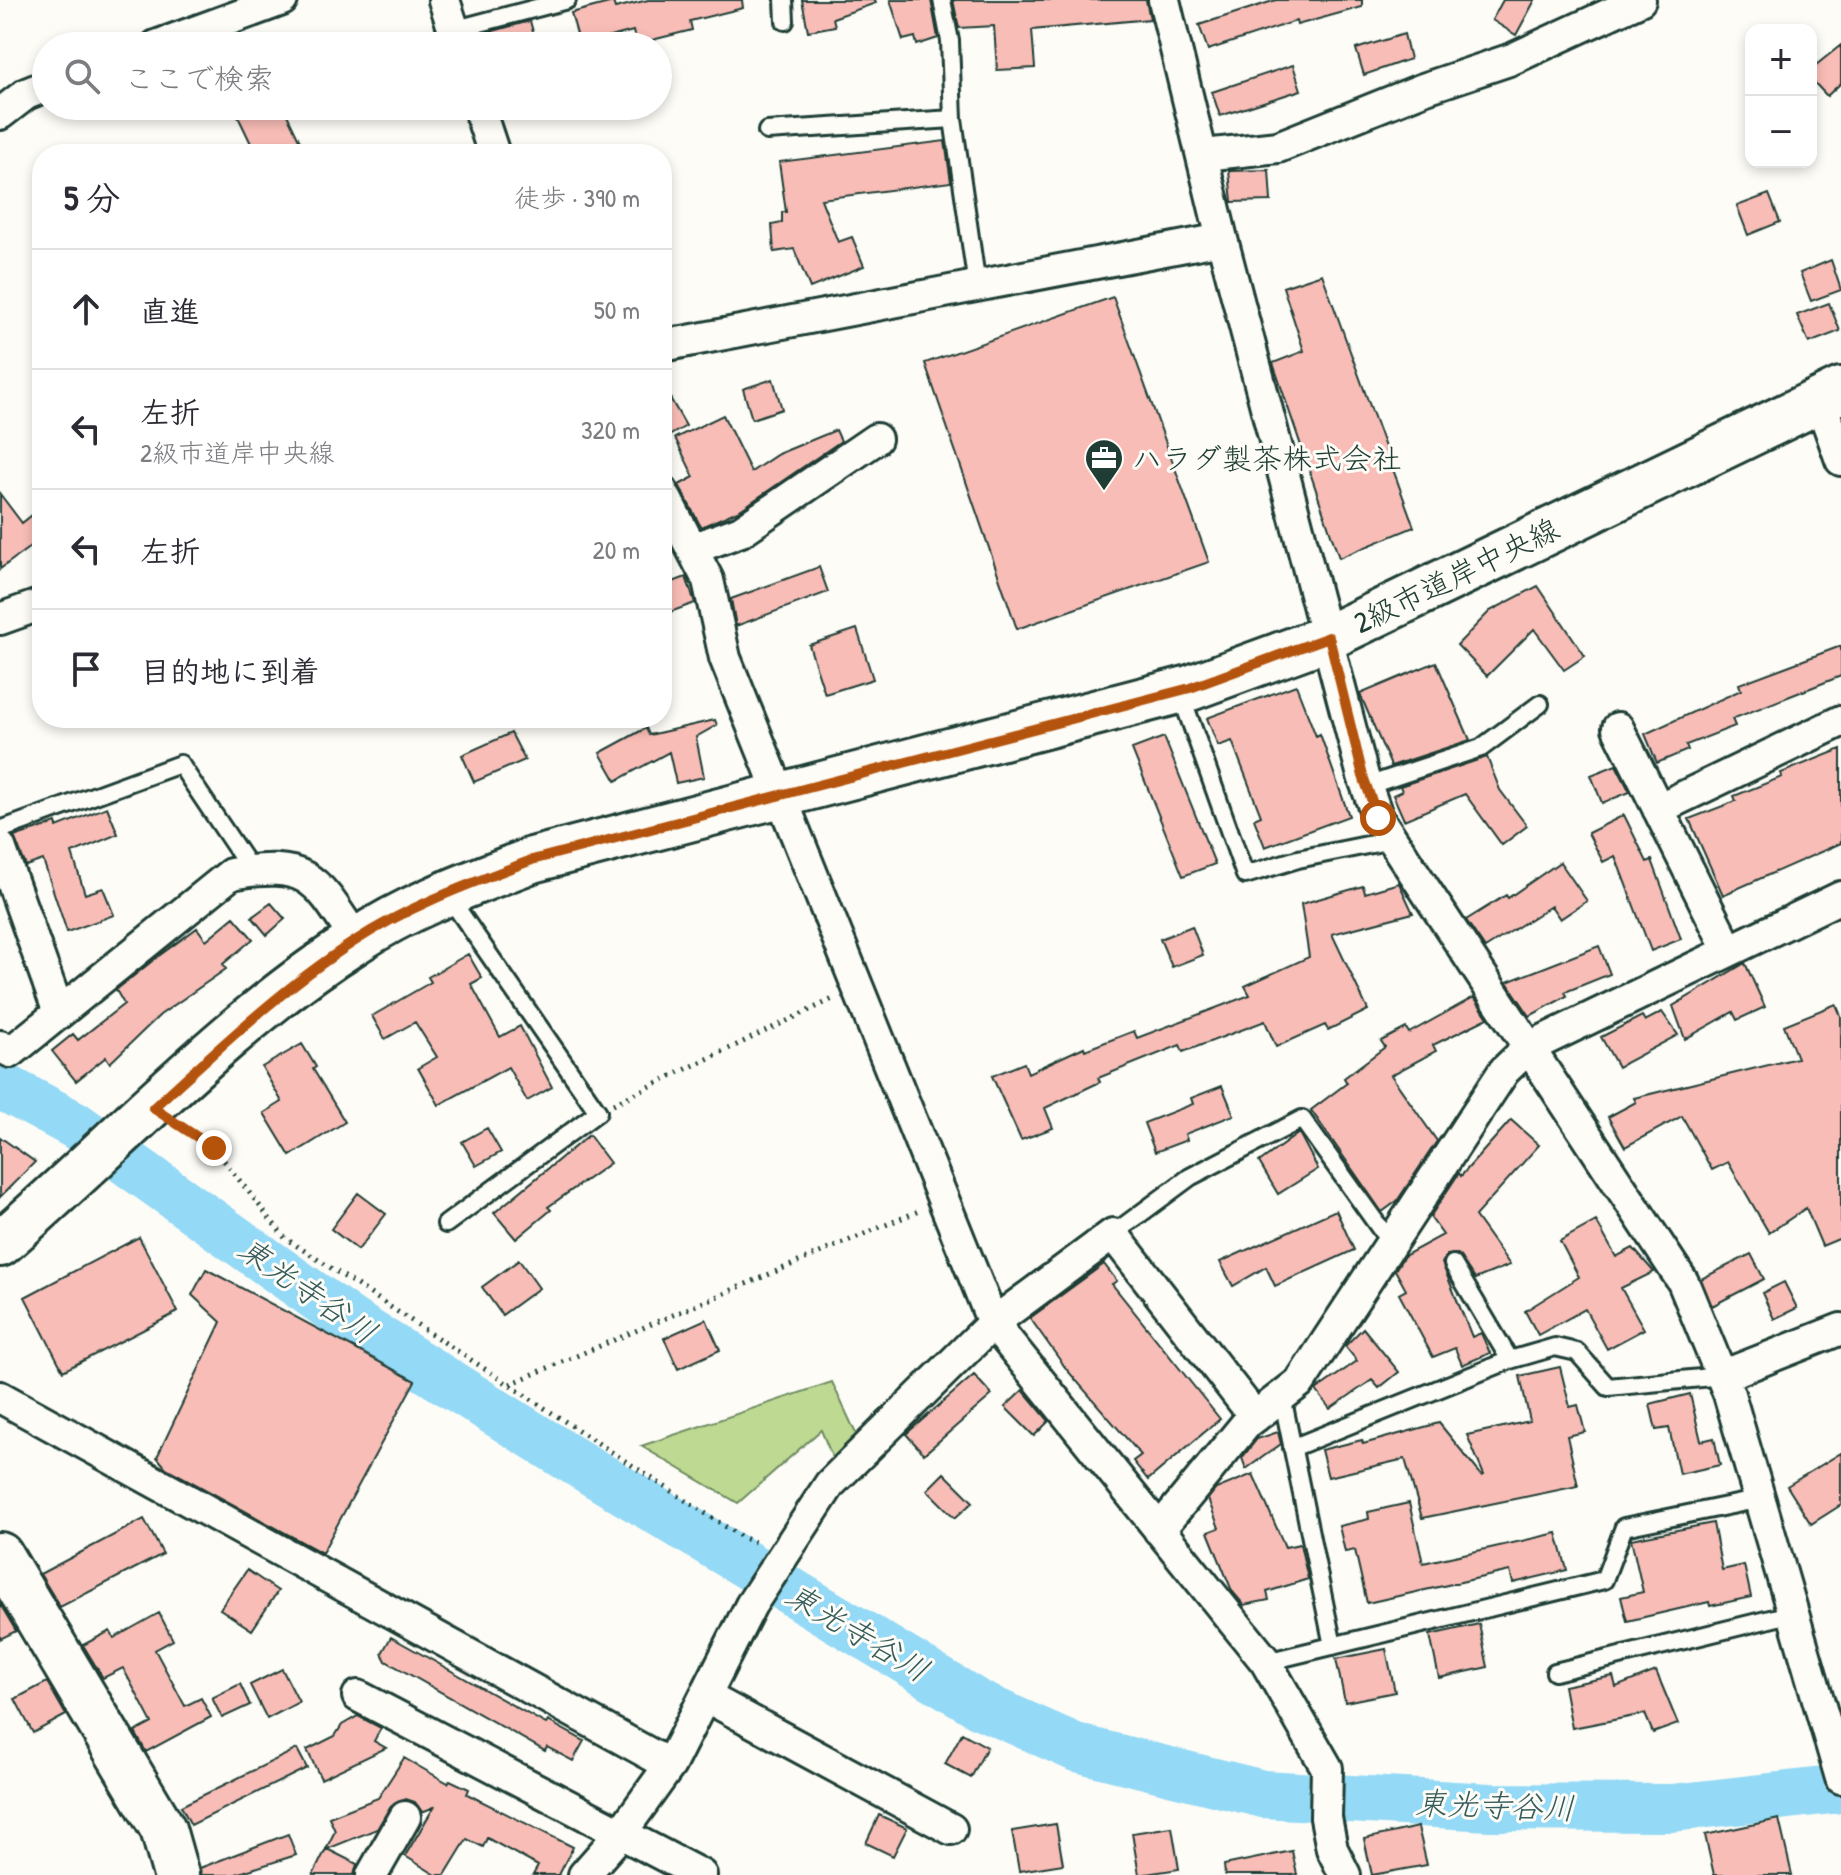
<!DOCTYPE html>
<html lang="ja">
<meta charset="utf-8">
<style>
body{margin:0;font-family:"Patrick Hand","Klee One",sans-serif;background:#f7f7f7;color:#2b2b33}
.controls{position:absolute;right:24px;top:24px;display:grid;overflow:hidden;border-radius:16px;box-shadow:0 4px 12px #0003}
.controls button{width:72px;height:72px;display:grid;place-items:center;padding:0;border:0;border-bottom:2px solid #e1e1e2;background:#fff;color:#2b2b33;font:40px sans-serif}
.stop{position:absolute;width:24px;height:24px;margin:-18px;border:6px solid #b45309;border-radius:50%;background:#fff}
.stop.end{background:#b45309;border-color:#fff;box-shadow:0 2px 8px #0008}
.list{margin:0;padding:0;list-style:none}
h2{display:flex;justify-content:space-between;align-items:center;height:104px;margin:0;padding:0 32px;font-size:34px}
h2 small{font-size:26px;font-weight:400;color:#7c7c81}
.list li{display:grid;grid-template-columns:52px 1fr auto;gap:24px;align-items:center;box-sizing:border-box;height:120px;padding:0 32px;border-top:2px solid #e1e1e2}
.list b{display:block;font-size:30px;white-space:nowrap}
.list p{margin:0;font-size:26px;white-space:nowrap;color:#7c7c81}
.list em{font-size:26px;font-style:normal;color:#7c7c81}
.icon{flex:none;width:44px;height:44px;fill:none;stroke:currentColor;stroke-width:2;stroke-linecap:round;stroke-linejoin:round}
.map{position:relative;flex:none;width:1841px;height:1875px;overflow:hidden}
.search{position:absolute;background:#fff;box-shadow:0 4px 12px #0003;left:32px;top:32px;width:640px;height:88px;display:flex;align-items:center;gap:20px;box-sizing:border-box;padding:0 28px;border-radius:44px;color:#7c7c81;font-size:30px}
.panel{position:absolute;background:#fff;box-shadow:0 4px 12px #0003;left:32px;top:144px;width:640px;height:584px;border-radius:32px}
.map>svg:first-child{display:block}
.green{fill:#bed991;stroke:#6e8b62;stroke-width:2}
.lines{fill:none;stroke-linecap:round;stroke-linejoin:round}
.river{stroke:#94d9f5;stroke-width:48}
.building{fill:#f9bdb7;stroke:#1f3d34;stroke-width:2}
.lane-casing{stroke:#1f3d34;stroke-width:22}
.street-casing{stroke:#1f3d34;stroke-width:36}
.secondary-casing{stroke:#1f3d34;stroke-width:50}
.path{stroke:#1f3d34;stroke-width:5;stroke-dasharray:2 6;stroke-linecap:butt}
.lane{stroke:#fdfcf7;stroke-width:16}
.street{stroke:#fdfcf7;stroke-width:30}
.secondary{stroke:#fdfcf7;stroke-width:44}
.route{stroke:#b45309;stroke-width:10}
.labels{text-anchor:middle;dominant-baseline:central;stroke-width:6;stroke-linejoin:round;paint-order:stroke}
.poi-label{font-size:30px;fill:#1f3d34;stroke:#fdfcf7;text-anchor:start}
.street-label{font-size:30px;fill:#1f3d34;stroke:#fdfcf7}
.water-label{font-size:32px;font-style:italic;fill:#365c5b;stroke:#fdfcf7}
</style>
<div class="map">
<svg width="1841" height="1875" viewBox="0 0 1841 1875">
<rect width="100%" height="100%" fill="#fdfcf7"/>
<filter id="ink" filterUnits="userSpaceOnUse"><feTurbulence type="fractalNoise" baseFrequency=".0125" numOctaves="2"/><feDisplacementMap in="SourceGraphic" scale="16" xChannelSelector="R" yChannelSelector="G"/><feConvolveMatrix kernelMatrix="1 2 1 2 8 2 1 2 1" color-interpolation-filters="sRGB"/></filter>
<g filter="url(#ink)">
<path class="green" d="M832,1382L858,1438L833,1459L821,1430L738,1503L641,1446Z"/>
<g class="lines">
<path class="river" d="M0,1085L75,1125L350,1321L564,1455L980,1705L1077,1748L1263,1794L1490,1807L1672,1808L1841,1789"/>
</g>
<path class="building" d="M648,0H742L743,8L690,21L692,30L636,44L633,31L580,45L571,13L613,2L615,8Z
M802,0H875L876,3L833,18L835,26L808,31Z
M890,0H931L938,38L917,45L915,37L903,40Z
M953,0H1146L1150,19L1032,30L1035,68L997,70L994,26L959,28Z
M1276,0H1362V7L1297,25L1296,21L1208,50L1199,25Z
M1503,0H1535L1516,35L1492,20Z
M530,21L537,46H477L475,36Z
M1404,34L1410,59L1364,75L1356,49Z
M1841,45V83L1827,96L1811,79V69Z
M1293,65L1301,90L1220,116L1212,92Z
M233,106H283L306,154H256Z
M945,141L951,182L821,199L838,242L852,237L864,266L810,288L794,249L774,252L772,225L782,223V212H786L779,162Z
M1269,170L1271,201L1232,202L1229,171Z
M1769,194L1780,222L1748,235L1737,206Z
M1831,260L1841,290L1811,301L1800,273Z
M1322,274L1414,527L1339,558L1273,363L1304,351L1283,287Z
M1113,297L1209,562L1017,629L925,363Z
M1829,303L1840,331L1809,343L1797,315Z
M773,379L782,409L752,419L743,389Z
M662,384L686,426L662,440Z
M723,415L751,472L778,454L836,430L841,441L740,510L701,527L679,485L694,477L675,438Z
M0,494L22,523L42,507V538L0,569Z
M819,567L828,592L736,626L731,599Z
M686,577L695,603L662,615V586Z
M1538,586L1585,656L1564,670L1534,629L1487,676L1457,645L1490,611Z
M857,629L873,679L825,694L809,645Z
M1841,646V676L1732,719L1735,726L1686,745L1688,750L1657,763L1645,734L1741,690L1739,684Z
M1436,662L1470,740L1391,766L1360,694Z
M1296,685L1316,736L1320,734L1349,816L1265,847L1254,819L1261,816L1232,741L1218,746L1207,718Z
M715,720L717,725L696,737L704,777L676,783L669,752L616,781L600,753L646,728L649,735Z
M511,733L525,760L474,782L462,755Z
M1164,737L1215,864L1183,876L1132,749Z
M1841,749V843L1723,895L1689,819L1736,801L1734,796L1782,777L1781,773Z
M1487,757L1500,790L1527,826L1502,845L1465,794L1404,820L1393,795L1402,791L1400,786Z
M1616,765L1630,792L1602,803L1591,775Z
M107,807L118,834L72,853L85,894L103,888L114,915L67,932L43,860L26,866L14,837L56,823L57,827Z
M1624,815L1647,862L1652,860L1681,939L1651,951L1615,856L1603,862L1588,833Z
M1560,862L1587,901L1560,919L1551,906L1485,948L1466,920L1506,895L1508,898Z
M1399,883L1413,913L1332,934L1368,1010L1328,1030L1325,1025L1276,1047L1265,1021L1183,1052L1180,1045L1098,1078L1100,1082L1045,1108L1053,1128L1021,1140L992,1076L1024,1063L1028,1073L1084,1047L1085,1050L1134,1031L1137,1038L1250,995L1245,986L1309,957L1301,904L1363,886L1365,893Z
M271,903L285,919L267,935L252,917Z
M234,917L253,939L223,964L226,969L160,1015L110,1063L106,1057L76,1081L52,1051L73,1034L78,1040L124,1004L116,990L156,958L197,928L206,940Z
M1192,926L1203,955L1172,967L1160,939Z
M1599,946L1610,974L1565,992L1567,996L1530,1016L1507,982Z
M468,954L482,978L471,984L500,1037L520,1026L552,1087L527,1101L508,1067L439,1105L418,1068L437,1057L415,1022L385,1039L372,1016L431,982L428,977Z
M1745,963L1765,1007L1737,1020L1733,1012L1685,1039L1673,1006Z
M1474,997L1488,1018L1433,1045L1436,1051L1391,1075L1437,1141L1397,1201L1382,1212L1311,1110L1347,1083L1344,1078L1385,1047L1381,1041L1406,1028L1409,1033Z
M1836,1004L1841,1016V1238L1822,1246L1806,1208L1769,1233L1728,1162L1712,1170L1682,1116L1625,1147L1608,1117L1636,1102L1634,1098L1797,1058L1784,1025Z
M1662,1012L1678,1035L1618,1067L1601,1037L1642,1016L1645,1021Z
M302,1044L316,1067L313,1069L345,1122L290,1156L264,1113L282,1102L262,1067Z
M1222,1086L1234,1115L1185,1134L1187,1140L1155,1152L1144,1123L1193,1104L1191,1098Z
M1511,1120L1539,1145L1475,1216L1510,1265L1475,1279L1458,1254L1447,1255L1442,1263L1472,1337L1481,1333L1490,1353L1462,1365L1455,1348L1433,1357L1399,1294L1406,1290L1395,1270L1404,1256L1443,1235L1430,1217L1459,1173L1461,1176Z
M487,1128L501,1152L476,1166L462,1142Z
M1299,1133L1318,1169L1278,1194L1259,1162Z
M589,1135L610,1163L548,1207L551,1210L516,1239L494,1213Z
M0,1137L35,1162L0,1197Z
M358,1193L386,1214L358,1250L331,1229Z
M1336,1210L1354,1250L1275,1286L1266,1267L1233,1286L1220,1262Z
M1596,1221L1616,1257L1633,1248L1654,1272L1621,1288L1644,1329L1607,1349L1585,1309L1538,1335L1525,1311L1579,1277L1560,1241Z
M139,1237L178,1312L63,1371L25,1297Z
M1751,1254L1764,1279L1712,1306L1701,1279Z
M519,1260L539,1288L502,1315L482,1287Z
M1104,1264L1117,1281L1112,1284L1220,1419L1148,1480L1133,1461L1141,1455L1067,1370L1030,1318Z
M206,1269L415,1381L322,1553L166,1468L157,1457L221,1322L192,1295Z
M1784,1282L1797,1308L1774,1319L1762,1293Z
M706,1319L720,1350L678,1369L664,1338Z
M1363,1328L1399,1372L1379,1388L1372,1380L1330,1409L1316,1390L1357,1361L1345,1346Z
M1560,1367L1570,1407L1578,1405L1585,1432L1567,1436L1578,1486L1422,1518L1405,1459L1328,1477L1321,1450L1362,1440L1363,1444L1439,1423L1482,1476L1484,1475L1467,1435L1530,1421L1520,1376Z
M974,1375L992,1395L924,1454L906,1434Z
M1023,1390L1049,1421L1034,1436L1005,1407Z
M1690,1394L1701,1441L1714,1438L1720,1465L1679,1474L1669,1428L1656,1430L1650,1404Z
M1278,1432L1281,1444L1246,1469L1242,1458L1257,1439Z
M1841,1453V1505L1811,1524L1787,1486Z
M944,1473L973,1502L955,1518L927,1490Z
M1253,1474L1285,1547L1300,1544L1308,1579L1267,1592L1269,1600L1244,1605L1232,1591L1208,1532L1219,1528L1208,1499L1216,1489Z
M1409,1503L1423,1563L1557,1533L1567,1570L1513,1583L1510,1571L1367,1603L1355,1550L1345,1552L1339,1526L1369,1519L1368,1512Z
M144,1519L163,1554L60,1607L40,1574Z
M1713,1523L1722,1570L1744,1565L1751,1597L1710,1606L1709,1602L1627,1621L1621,1597L1643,1592L1631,1539Z
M247,1570L278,1591L252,1630L220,1609Z
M0,1604L16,1631L0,1639Z
M159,1613L173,1640L155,1650L185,1706L201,1698L211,1717L146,1752L135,1732L152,1723L123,1668L103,1678L83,1645L110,1631L114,1638Z
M1479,1624L1488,1667L1439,1678L1430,1635Z
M391,1637L546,1724L548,1721L584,1741L573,1761L547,1747L545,1751L386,1661L382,1653Z
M1386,1649L1395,1692L1345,1702L1336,1659Z
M282,1669L299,1702L267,1719L250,1685Z
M1656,1671L1678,1724L1653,1733L1645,1714L1572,1728L1564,1686L1613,1676L1616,1687Z
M47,1682L66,1715L33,1733L15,1699Z
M240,1684L250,1705L222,1718L212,1698Z
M358,1716L381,1728L374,1741L386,1748L321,1779L307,1750L335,1736L342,1725Z
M962,1733L987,1747L971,1778L945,1764Z
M297,1749L307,1768L191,1825L181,1806Z
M404,1758L448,1783L450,1780L469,1789L467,1794L573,1847L559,1875H533L538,1866L487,1838L483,1847L467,1839L445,1875H436L405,1856L434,1807L422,1812L415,1802L406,1799L390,1807L377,1829L327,1849L357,1864L354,1875H313L335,1831L329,1817L378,1798Z
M879,1815L907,1828L893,1856L866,1843Z
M1779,1819L1792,1875H1714L1705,1835Z
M1056,1824L1063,1864L1019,1871L1012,1831Z
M1172,1827L1179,1869L1139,1875L1132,1833Z
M1418,1827L1427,1865L1372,1875L1364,1839Z
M288,1834L296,1855L233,1875H201L200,1868Z
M1292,1851L1297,1875H1225L1224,1865Z"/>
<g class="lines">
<defs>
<path id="lane" d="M784,0L785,21
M942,0L950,41L953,119L977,286
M453,30L567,0
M767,131L953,119
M1180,692L1245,875L1298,859L1392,840
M1367,786L1481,748L1540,704
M0,830L180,764L251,870
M446,1224L598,1112L447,894
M1113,1234L1190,1177L1302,1119L1392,1245
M1453,1264L1510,1360
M1282,1396L1333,1646
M1292,1448L1510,1360L1555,1347L1577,1352L1608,1387L1722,1376
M1266,1662L1604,1580L1624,1527L1761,1499
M1555,1672L1794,1613"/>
<path id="street" d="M444,0L459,46
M1164,0L1222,239L1363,776L1378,818L1683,1282L1729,1394L1841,1778
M156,46L282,0
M478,106L494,154
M0,114L26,94L46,86
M1204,155L1278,147L1423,89L1512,59L1640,0
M662,346L1222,239
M1819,398L1841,460
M662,491L708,580L725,658L993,1323L1266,1662L1327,1768L1326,1818L1332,1849L1345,1875
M692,549L741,531L876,439
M0,619L42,604
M1618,728L1729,951
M1658,809L1841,721
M0,847L59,1013
M0,1046L11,1052L231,874C309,860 316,879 356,940
M1722,1376L1841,1329
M0,1397L670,1765
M1159,1530L1247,1423L1300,1382L1504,1071L1528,1048L1841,897
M358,1696L701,1875
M705,1696L951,1829
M372,1875L405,1817
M584,1875L621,1833L670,1765L751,1605L830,1484L993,1323L1113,1234L1255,1417"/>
<path id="secondary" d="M0,1244C114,1146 229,1021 356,941C410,905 472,883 532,860L1190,688L1329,637L1841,390
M0,1555L163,1829L176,1875"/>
</defs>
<use href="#lane" class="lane-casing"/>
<use href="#street" class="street-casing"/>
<use href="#secondary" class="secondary-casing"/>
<path class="path" d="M613,1104L835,998
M181,1126L214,1148L285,1238L743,1538L758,1543
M510,1384L921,1210"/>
<use href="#lane" class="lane"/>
<use href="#street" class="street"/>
<use href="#secondary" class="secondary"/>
</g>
</g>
<g class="lines" filter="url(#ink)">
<path class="route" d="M214,1148L153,1108C218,1049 281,989 355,941C410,905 472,883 532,860L1190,688L1329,637L1363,776L1378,818"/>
</g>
<defs>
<symbol id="office-pin" viewBox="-11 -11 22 30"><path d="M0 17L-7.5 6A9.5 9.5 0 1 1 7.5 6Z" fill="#1f3d34" stroke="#fdfcf7"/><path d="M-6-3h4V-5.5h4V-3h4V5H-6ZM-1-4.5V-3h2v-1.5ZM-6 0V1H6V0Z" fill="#fff"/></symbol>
</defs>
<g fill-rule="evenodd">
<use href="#office-pin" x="1082" y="436" width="44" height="60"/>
</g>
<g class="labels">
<g class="poi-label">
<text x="1132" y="458">ハラダ製茶株式会社</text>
</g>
<g class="street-label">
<text transform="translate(1456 575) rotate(-26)">2級市道岸中央線</text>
</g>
<g class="water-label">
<text transform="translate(308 1290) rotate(35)">東光寺谷川</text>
<text transform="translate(858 1632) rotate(31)">東光寺谷川</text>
<text transform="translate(1495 1805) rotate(2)">東光寺谷川</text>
</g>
</g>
</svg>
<div class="controls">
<button>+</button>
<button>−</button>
</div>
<div class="stop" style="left:1378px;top:818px"></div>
<div class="stop end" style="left:214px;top:1148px"></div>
<div class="search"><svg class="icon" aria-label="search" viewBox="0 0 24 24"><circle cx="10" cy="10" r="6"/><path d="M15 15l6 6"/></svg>ここで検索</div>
<section class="panel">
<h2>5 分<small>徒歩 · 390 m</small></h2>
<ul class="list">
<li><svg class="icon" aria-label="ahead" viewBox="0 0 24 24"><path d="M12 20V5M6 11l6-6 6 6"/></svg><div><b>直進</b></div><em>50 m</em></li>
<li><svg class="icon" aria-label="left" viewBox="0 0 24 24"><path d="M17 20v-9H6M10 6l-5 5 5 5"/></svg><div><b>左折</b><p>2級市道岸中央線</p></div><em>320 m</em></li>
<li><svg class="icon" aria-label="left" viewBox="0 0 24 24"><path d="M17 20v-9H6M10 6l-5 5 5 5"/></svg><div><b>左折</b></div><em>20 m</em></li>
<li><svg class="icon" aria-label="arrive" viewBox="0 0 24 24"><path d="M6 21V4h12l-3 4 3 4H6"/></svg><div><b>目的地に到着</b></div></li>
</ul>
</section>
</div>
